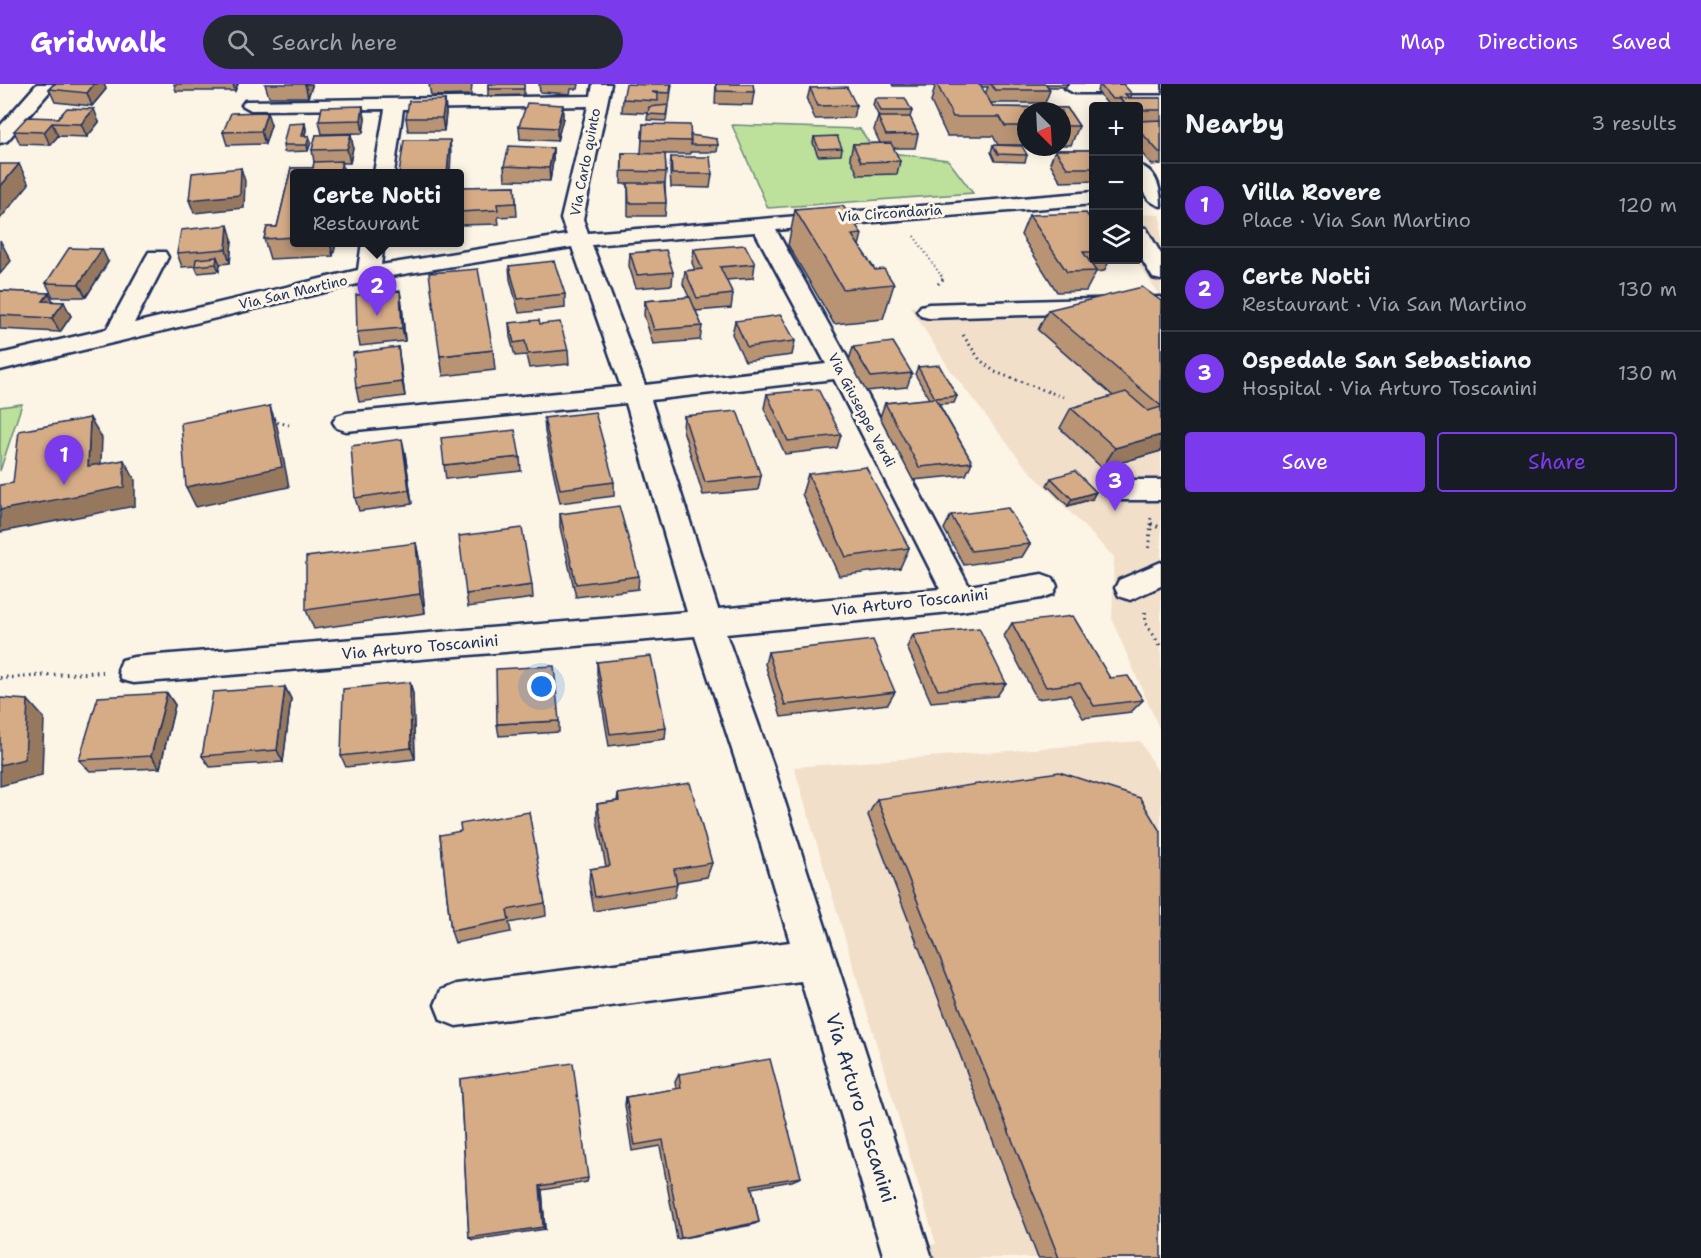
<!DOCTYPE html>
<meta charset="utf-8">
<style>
body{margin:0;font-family:"Shantell Sans",sans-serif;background:#242831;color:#f1f3f6}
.controls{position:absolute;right:18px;top:18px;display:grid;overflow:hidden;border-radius:6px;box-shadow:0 3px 15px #0003}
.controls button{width:54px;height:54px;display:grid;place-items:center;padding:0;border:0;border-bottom:2px solid #363941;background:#171b24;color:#f1f3f6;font:30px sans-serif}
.compass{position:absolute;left:1017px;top:18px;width:54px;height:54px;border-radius:50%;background:#171b24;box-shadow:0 3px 15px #0003;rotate:156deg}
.you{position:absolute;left:542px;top:603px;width:21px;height:21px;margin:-15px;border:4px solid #fff;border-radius:50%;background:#1a73e8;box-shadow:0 0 0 9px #1a73e833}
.badge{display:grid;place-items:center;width:39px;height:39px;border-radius:50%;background:#7c3aed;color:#fff;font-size:20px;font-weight:700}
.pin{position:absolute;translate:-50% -50px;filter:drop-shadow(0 2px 3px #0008)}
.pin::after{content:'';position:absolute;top:32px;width:21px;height:18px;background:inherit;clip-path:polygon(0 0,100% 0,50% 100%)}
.popup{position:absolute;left:290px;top:85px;width:174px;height:78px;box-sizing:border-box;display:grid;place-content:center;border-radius:6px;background:#171b24;filter:drop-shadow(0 2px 4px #0005);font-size:20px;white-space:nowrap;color:#9ea1a6}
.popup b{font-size:22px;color:#f1f3f6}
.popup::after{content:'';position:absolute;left:50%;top:100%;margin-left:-12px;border:12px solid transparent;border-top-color:#171b24}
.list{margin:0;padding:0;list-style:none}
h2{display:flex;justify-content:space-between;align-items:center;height:78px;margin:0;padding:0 24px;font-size:26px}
h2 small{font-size:20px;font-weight:400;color:#9ea1a6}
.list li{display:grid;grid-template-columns:39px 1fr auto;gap:18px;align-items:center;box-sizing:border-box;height:84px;padding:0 24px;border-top:2px solid #363941}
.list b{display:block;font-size:22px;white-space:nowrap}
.list p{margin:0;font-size:20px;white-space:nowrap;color:#9ea1a6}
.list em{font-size:20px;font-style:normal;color:#9ea1a6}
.actions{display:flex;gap:12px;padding:18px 24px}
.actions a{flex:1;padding:14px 0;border:2px solid #7c3aed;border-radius:6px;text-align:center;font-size:21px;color:#7c3aed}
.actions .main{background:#7c3aed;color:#fff}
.icon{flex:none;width:33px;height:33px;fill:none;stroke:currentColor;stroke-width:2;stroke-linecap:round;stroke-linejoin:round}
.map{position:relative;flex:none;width:1161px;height:1174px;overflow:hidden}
header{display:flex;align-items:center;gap:36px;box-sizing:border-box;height:84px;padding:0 30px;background:#7c3aed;color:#fff}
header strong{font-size:28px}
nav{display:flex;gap:33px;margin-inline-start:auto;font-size:21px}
.search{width:420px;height:54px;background:#242831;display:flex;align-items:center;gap:15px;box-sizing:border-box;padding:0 21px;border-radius:33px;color:#9ea1a6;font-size:22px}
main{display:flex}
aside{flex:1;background:#171b24}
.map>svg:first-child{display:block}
.built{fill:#f1dfc9}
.green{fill:#bde19b;stroke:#6c887c;stroke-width:1.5}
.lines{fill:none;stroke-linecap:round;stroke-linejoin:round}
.minor-casing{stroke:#1b2f5e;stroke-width:5}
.path-far2{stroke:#1b2f5e;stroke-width:2;stroke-dasharray:1 3;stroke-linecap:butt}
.path-far1{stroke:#1b2f5e;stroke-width:3;stroke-dasharray:1.5 4;stroke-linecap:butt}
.path{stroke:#1b2f5e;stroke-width:4;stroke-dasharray:1.5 4.5;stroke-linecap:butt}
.minor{fill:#fcf5e5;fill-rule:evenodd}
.wall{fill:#b89474;stroke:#1b2f5e;stroke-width:1.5;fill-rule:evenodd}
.shaded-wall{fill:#96785e;stroke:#1b2f5e;stroke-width:1.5}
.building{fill:#d6ac87;stroke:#1b2f5e;stroke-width:1.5}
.labels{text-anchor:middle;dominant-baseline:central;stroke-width:6;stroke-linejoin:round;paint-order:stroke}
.far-street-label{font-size:14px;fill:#1b2f5e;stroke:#fcf5e5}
.street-label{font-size:16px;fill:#1b2f5e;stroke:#fcf5e5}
.near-street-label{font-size:20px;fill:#1b2f5e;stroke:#fcf5e5}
</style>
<header>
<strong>Gridwalk</strong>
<div class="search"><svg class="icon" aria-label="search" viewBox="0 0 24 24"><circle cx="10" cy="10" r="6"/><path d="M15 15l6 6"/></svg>Search here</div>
<nav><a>Map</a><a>Directions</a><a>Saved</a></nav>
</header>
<main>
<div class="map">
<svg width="1161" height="1174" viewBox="0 0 1161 1174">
<rect width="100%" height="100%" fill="#fcf5e5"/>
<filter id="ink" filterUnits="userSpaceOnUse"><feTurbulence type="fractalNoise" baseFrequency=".0167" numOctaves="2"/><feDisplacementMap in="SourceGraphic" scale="12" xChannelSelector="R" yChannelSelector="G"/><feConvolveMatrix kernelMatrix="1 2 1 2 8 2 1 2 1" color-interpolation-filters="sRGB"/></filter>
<g filter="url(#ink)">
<path class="built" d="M1139,130L1161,131V213L1135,176H1138Z
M1161,217V649L1112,536L1114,473L1024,381L951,287L910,223Z
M1140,657L1161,693V1174H876L936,1160L794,683Z"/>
<path class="green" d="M732,41L860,45L875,67L948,76L973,109L768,124Z
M22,320L0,387V323Z"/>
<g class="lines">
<defs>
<path id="minor" d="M37,0H56L7,57L0,59V42Z
M593,0H611L583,135L588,149L1094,108V120L776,146L853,284L969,502L1042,490L1053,494L1057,502L1053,510L1042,514L961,527L726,550L773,681L932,1174H884L801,897L456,942L441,936L435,921L441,906L456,900L790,858L737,681L695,552L134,599L122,596L118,586L122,576L134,573L687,528L626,319L346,347L337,344L333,338L337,332L346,329L621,303L572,163L391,192L0,286V270L107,245L146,173L149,168H165L168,173L134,239L358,186L362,158H384L381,181L567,151L561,135L588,22L403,25L394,89H374L385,25L251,26L242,21L245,17L591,12ZM755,148L826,280L645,301L592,161ZM834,295L940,505L718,525L651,316Z
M1069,0H1161V9H1074L1065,4Z
M1138,81C1157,86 1161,106 1161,122C1142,117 1138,98 1138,81Z
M1138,143L1146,144L1161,170V196L1153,194L1138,169Z
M1161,213V227L929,234L921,232L917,227L921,222L929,220Z
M1120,396H1161V416H1120L1110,413L1106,406L1110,399Z
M1161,478V502L1130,516L1119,512L1115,504L1119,496Z"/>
</defs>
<use href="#minor" class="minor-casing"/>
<path class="path-far2" d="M914,152L942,193"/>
<path class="path-far1" d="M938,200L943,195L941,191
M963,251L980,276L995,288L1063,313
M272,337L289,341
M1151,440L1154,441
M1150,441L1151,432"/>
<path class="path" d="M1151,440L1161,444
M1149,464L1151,440
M1145,528V538L1161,564
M0,594L103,588"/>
<use href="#minor" class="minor"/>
</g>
<path class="wall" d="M54,0H104L106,5L92,22L55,18L49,5Z
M174,0H238L235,7H176Z
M265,0H312V2L308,13H269Z
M429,0H472L471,11L431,12Z
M488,0H524V11L488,12Z
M539,0H579L578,5H571L570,10L540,8Z
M672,0L669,21H668L666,37L647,36L648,29L622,28L623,15L648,1Z
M716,0H753L754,8L752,21L715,20Z
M892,0H1067L1066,3H1048L1050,6L1045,19H991L993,23L1067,24L1079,42L1071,61H1062V27H1026V61H998L993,52H947L931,18L935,2H893ZM981,3H988L985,10Z
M1100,1L1132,10L1130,14H1161V80L1152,81L1138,65V22H1109L1097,7Z
M810,4L856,21L853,34L815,35L807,16Z
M875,14L912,27L910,33L918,50L915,64H893L900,77L897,90L858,91L850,73L853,60L880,59L874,46L878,33H879L873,21Z
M445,16L446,29L444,47H408L406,34Z
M363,22L365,35L363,49L322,50L319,37Z
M58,34L99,38L87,53L58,52L50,61L20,60L14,47Z
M563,34L557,57L520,55L519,42Z
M305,39L306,46L305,52H309L311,58L308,67L284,68L283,61Z
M643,40L690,51L718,61L717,68H690V70H665L666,88L665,101L666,119L665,132H628V100H621L622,69H641Z
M271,41L265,60L227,61L223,48Z
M351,50L353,63L350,79H342L344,90H294V159H336L333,172L270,175L264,155L267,143H277L291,84H313L314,78L312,66L316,51Z
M814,53L842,64L841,71L818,72L813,59Z
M993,61L1027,71L1025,78L995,77L991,68Z
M553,64V77L550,97L505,96L504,82Z
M1055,66H1094V97L1061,98L1050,79Z
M671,73L712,90L710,104L671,103L670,86Z
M515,102L517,132L498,133L499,140L460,141L459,133L460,103Z
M795,126L862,150L859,162L875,186L894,200L883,235L834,240L788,161Z
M1029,131L1094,140V176H1110L1104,187L1096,188L1086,207L1057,208L1021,151Z
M232,155L230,179L220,180L219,187L198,189L195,182L182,183L177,169Z
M694,165L755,180L753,194L726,196L733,210L731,224L696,227L702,242L700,256L653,260L644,231L645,217L689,213L683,200L685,187L695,186L692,179Z
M630,169L673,188L672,201L636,204L629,182Z
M108,178L86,213H53L46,199Z
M509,182L565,210V224L519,229L510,195Z
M0,207L49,209L53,217L71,232L60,248L0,245Z
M400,207L402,221L405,257L360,262L357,248Z
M1161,217V367L1102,384L1060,344L1071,324L1113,312L1038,246L1048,226Z
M735,237L795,257L792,271L745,277L732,250Z
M509,239L540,240L568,266L569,280L529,284L526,271L515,272L510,253Z
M398,263L405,312L359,318L356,304Z
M853,263L912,289L907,303L866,307L849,276Z
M493,266L495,286L443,292L440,272Z
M918,283L957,312L954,319L939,320L972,378L966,391L913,396L880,333L885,319L929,315L915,290Z
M767,310L841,351L837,364L785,370L764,324Z
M684,332L761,392L758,406L703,411L683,346Z
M544,334L614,398V412L560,419L545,348Z
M405,369L412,420L359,427L355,414Z
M520,373L521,387L446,395L444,381Z
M808,390L909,464L900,484L839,492L802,410Z
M1051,394L1092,415L1068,422L1047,401Z
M560,430L639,492L638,505L576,513L560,443Z
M951,431L1030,460L1022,473L964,481L944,445Z
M416,459L420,479L425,529L314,545L306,526Z
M532,501L533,514L468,523L466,510Z
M1012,539L1110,594L1143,616L1131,628L1083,634L1070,611L1037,615L1004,552Z
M913,551L1006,599L997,612L931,618L907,563Z
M768,568L895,608L888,620L781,633L765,580Z
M597,578L666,644L665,655L609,662L597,590Z
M410,598L413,610L415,675L346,683L341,672Z
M285,603L291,615L283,678L210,683L202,672Z
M167,609L175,621L160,684L90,687L79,676Z
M559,637V648L499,652L497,640Z
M618,710L712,779L707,793L677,798V800L674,814L594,827L589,799L590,785L606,783L597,736V720L617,717Z
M877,715L1161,1174H1038L868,731Z
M440,751L545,819L546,832L509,839L511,848L455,859L451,847Z
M679,990L801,1093L792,1097L752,1104L759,1138L752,1141L677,1155L660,1062L632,1067L625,1021L626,1013L676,1005L675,998Z
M460,995L588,1094L587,1098L542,1106L545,1145L473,1156L469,1154Z"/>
<path class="shaded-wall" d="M94,0H104L106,5L92,22L87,9Z
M233,0H238L235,7Z
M305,0H312V2L308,13Z
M445,16L446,29L444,47L442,34Z
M563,21V34L557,57V44Z
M363,22L365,35L363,49L361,36Z
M94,25L99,38L87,53L81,40Z
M267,28L271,41L265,60L261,47Z
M52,39L58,52L50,61L44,48Z
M305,39L306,46L303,59L302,52Z
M351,50L353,63L350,79L347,65Z
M309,52L311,58L308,67L307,61Z
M450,56L451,69L450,90H447Z
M553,64V77L550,97L549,84Z
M342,77L344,90H339Z
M19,80L29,100L0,135V103Z
M241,84L245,97L244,124L194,129L189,116Z
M228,141L232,155L230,179L226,165Z
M0,156L11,177L0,190Z
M330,159H336L333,172Z
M102,165L108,178L86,213L79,200Z
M217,173L220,180L219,187L216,180Z
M400,207L402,221L405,257L402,244Z
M49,209L56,223L43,217Z
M64,218L71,232L60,248L52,234Z
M398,263L405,312L402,298Z
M270,322L277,342L289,403L196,423L186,403Z
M90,334L102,354L100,402L88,382Z
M1161,351V367L1102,384L1115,364Z
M402,355L405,369L412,420L409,406Z
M124,376L135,396V422L0,448V426Z
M1096,408L1092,415L1068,422L1072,415Z
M416,459L420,479L425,529L420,510Z
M410,598L413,610L415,675L411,664Z
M285,603L291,615L283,678L277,666Z
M167,609L175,621L160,684L151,672Z
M28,616L44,634L42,691L0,702V681Z
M540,1102L542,1106L545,1145L543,1143Z"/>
<path class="building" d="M54,0H94L87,9L49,5Z
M488,0H524V5H488Z
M626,0L648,1V0H671L670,9L652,8L658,10V17L623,15Z
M716,0H753L754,8L717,7Z
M937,0H980L993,23L1067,24L1079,42H1062V27H1026V42H1005L1000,33H953Z
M991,0H1046L1050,6H995Z
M1123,0L1132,10H1125L1129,14H1119V15H1112L1100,1Z
M847,3L856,21L818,22L810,4Z
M875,14H905L912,27H881Z
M1119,14H1161V26H1138V22H1126Z
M445,16L442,34H406L409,17Z
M527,19L563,21L557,44L519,42Z
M668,21L666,31L648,30L649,23Z
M363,22L361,36L319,37L322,23Z
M67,24L94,25L81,40L52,39L44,48L14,47L27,33L58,34Z
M267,28L261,47L223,48L231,29Z
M878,33H910L918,50L886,51Z
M1161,36V68H1159L1138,45V37Z
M305,39L302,52H309L307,61H283L288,40Z
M643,40L690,41L691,57L642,56Z
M351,50L347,65L312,66L316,51Z
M690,51L717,55L718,61H691Z
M837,52L842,64L819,65L814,53Z
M404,56H450L447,90H399Z
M891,59L900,77L861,78L853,60Z
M993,61L1022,62L1027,71L998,70Z
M509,62L553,64L549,84L504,82Z
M1055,66H1093L1094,84H1067Z
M622,69L665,70L666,88L622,87Z
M671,73H710L712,90H672Z
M342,77L339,90H294V153L264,155L267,143H277L291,84H313L314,78Z
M0,80H19L0,103Z
M241,84L240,111L189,116L192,89Z
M628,99H664L666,119H629Z
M515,102L516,119L497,120L498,126L459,128L460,103Z
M843,122L862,150L852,151L875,186L884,185L894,200L843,205L795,126Z
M1086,129L1094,140V168H1083L1096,187L1067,188L1029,131Z
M228,141L226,165L177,169L181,146Z
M745,161L755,180L720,183L733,210L697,214L685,187L702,185L694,165Z
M69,164L102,165L79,200L46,199Z
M666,166L673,188L637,191L630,169Z
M217,173L216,180L195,182L196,175Z
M554,177L565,210L518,215L509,182Z
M478,185L493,266L440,272L429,189Z
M1142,203L1161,217V322L1048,226Z
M0,207L49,209L43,217L64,218L52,234L0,231Z
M400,207L402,244L357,248L356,211Z
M690,213L702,242L654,246L645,217Z
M781,231L795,257L747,263L735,237Z
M539,236L540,240L560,238L568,266L528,270L525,257L514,259L509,239Z
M893,258L912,289L871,293L853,263Z
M398,263L402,298L356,304L353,269Z
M939,281L957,312L935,314L918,283Z
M818,305L841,351L788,357L767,310Z
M1126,308L1148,327L1161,323V351L1115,364L1071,324Z
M935,314L972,378L919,383L885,319Z
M270,322L282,383L186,403L181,339Z
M737,327L761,392L705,398L684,332Z
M595,328L614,398L560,405L544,334Z
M90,334L88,382L124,376V403L0,426V401L13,399L19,347Z
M515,346L520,373L444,381L441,354Z
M402,355L409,406L355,414L351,362Z
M866,383L909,464L846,473L808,390Z
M1075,387L1096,408L1072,415L1051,394Z
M619,422L639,492L576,500L560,430Z
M1008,424L1030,460L971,467L951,431Z
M522,444L532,501L466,510L459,452Z
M416,459L420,510L306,526V473Z
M1073,532L1110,594L1128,592L1143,616L1094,622L1080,599L1046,603L1012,539Z
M979,544L1006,599L938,606L913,551Z
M873,556L895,608L785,621L768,568Z
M651,572L666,644L610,650L597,578Z
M554,582L559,637L497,640L496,585Z
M410,598L411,664L341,672L343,605Z
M285,603L277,666L202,672L213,608Z
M167,609L151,672L79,676L98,613Z
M0,614L28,616L25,675L0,681Z
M1059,688L1140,714L1161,749V1174H1059L877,715Z
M690,699L712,779L674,785L677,800L595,813L590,785L610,782L597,720L619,717L618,710Z
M529,728L545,819L507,826L509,836L451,847L440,751L461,747L460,740Z
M770,975L801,1093L751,1101L759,1138L681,1154L663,1056L635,1061L626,1013L681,1004L679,990Z
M573,979L588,1094L540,1102L543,1143L469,1154L460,995Z"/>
</g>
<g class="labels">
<g class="far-street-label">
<text transform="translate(585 78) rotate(-79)">Via Carlo quinto</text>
<text transform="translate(890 129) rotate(-4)">Via Circondaria</text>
<text transform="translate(293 208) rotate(-13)">Via San Martino</text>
<text transform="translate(862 326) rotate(62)">Via Giuseppe Verdi</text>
</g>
<g class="street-label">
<text transform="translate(910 518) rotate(-6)">Via Arturo Toscanini</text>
<text transform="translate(420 563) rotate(-5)">Via Arturo Toscanini</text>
</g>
<g class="near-street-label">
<text transform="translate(861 1024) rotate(73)">Via Arturo Toscanini</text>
</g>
</g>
</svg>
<div class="controls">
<button>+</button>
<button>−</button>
<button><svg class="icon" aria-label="layers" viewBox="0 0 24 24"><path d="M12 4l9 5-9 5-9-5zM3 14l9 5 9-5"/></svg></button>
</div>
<svg class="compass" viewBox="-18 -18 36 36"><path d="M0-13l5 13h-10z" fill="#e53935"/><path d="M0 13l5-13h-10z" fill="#9ea1a6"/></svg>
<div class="you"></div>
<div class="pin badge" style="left:64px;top:401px">1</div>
<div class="pin badge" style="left:377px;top:232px">2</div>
<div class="popup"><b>Certe Notti</b>Restaurant</div>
<div class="pin badge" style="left:1115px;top:427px">3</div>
</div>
<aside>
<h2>Nearby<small>3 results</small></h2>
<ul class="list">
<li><span class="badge">1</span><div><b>Villa Rovere</b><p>Place · Via San Martino</p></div><em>120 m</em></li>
<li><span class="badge">2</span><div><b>Certe Notti</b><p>Restaurant · Via San Martino</p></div><em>130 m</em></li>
<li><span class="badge">3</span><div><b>Ospedale San Sebastiano</b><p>Hospital · Via Arturo Toscanini</p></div><em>130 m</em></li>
</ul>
<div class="actions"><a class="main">Save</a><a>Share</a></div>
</aside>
</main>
